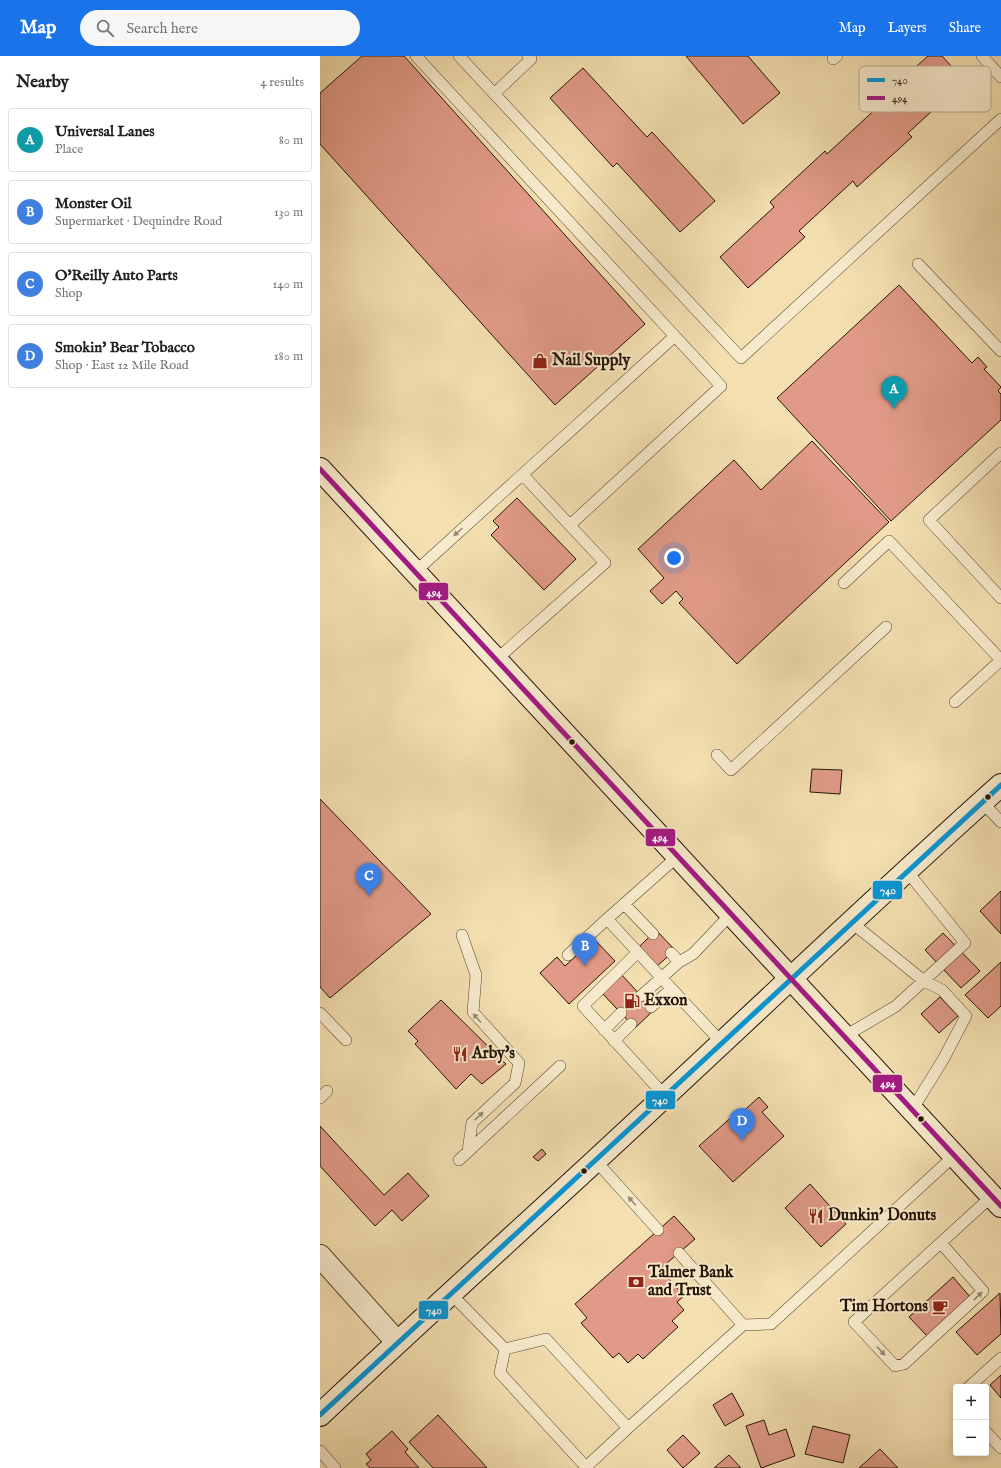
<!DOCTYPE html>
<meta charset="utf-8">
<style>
body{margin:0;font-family:"IM FELL English",serif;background:#f6f6f6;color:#222}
.controls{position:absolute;right:12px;bottom:12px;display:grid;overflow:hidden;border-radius:4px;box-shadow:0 2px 10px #0003}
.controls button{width:36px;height:36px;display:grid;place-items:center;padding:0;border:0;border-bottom:1px solid #e0e0e0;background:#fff;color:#222;font:20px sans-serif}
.you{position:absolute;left:354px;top:502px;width:14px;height:14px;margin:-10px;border:3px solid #fff;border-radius:50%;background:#1a73e8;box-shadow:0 0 0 6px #1a73e833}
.badge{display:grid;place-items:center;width:26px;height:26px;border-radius:50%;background:#1a73e8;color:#fff;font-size:13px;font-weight:700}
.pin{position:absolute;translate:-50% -33px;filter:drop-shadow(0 1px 2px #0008)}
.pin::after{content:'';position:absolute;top:21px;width:14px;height:12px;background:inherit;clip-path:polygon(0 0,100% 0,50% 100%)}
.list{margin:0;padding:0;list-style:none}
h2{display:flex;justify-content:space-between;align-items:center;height:52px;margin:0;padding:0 16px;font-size:17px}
h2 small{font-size:13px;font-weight:400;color:#767676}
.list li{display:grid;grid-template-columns:26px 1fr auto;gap:12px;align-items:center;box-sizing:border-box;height:64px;margin:0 8px 8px;padding:0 8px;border:1px solid #e0e0e0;border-radius:4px}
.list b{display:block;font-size:15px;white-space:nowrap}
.list p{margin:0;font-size:13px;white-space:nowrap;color:#767676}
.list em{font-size:13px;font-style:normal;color:#767676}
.icon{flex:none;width:22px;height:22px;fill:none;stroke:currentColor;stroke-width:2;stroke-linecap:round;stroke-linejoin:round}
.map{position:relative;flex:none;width:681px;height:1412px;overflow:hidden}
header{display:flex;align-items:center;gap:24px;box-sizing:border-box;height:56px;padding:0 20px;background:#1a73e8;color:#fff}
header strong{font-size:19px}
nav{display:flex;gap:22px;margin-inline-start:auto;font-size:14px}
.search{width:280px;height:36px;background:#f6f6f6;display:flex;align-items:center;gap:10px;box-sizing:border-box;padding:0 14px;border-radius:22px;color:#767676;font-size:15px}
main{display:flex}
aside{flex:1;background:#fff}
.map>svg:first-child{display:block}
.building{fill:#e09a87;stroke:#251404}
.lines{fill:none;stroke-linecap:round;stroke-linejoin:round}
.lane-casing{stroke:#58472f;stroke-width:12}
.street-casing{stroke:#58472f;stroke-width:24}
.secondary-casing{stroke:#251404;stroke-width:24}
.lane{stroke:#f7eacc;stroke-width:11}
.street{stroke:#f7eacc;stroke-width:22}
.secondary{stroke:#f7eacc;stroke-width:22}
.bus-1-casing{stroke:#f7eacc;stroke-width:8}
.bus-2-casing{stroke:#f7eacc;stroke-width:8}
.bus-1{stroke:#0696d7;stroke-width:5}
.bus-2{stroke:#a31984;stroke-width:5}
.oneway{fill:#988a72}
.bus-dot{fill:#251404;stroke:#f7eacc;stroke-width:1.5}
.labels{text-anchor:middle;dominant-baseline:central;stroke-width:4;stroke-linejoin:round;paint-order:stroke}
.poi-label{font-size:16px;font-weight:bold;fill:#251404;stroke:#f7eacc;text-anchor:start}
.key{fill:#f7eacc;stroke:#b8aa90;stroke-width:1}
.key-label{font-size:11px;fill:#251404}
.line-badge{stroke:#f7eacc;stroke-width:1.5}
.badge-label{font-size:11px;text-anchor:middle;font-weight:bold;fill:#fff}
</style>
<header>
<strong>Map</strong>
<div class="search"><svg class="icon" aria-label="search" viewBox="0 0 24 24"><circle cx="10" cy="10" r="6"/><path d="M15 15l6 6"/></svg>Search here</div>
<nav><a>Map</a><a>Layers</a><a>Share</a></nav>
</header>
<main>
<aside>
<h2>Nearby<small>4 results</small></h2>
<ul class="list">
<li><span class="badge" style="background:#0f9aa8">A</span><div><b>Universal Lanes</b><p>Place</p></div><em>80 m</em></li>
<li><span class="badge" style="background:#3f7fe0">B</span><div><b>Monster Oil</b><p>Supermarket · Dequindre Road</p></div><em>130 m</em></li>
<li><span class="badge" style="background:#3f7fe0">C</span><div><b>O'Reilly Auto Parts</b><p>Shop</p></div><em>140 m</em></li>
<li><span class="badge" style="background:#3f7fe0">D</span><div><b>Smokin' Bear Tobacco</b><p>Shop · East 12 Mile Road</p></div><em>180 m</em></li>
</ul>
</aside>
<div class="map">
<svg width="681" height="1412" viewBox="0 0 681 1412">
<rect width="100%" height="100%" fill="#f3dfb0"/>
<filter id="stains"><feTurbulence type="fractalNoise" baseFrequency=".005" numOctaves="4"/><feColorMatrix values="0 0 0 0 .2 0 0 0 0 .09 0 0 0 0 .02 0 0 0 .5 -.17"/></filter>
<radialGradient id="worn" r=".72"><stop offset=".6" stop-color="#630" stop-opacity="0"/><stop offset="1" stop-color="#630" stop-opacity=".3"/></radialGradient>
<path class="building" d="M42,0H84L325,268L235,349L0,88V37Z
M366,0H428L460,37L423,68Z
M608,0H622L645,25L588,77L592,81L537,131L533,125L479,175L485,181L428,232L400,201L454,151L450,146L505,95L507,98L561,48L558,45Z
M263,12L327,81L332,76L395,145L360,176L297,107L293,111L230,42Z
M579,229L652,307L658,301L667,311L664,313L681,331L678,335L681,338V364L571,465L457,342Z
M492,385L569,466L417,608L359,547L363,543L356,535L342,548L330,535L344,522L318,493L414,404L441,434Z
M197,442L256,503L224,534L171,479L179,471L173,465Z
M492,713L522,714L520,738L490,736Z
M0,743L111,858L10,942L0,931Z
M681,835V878L660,855Z
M336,874L355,894L336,911L318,892Z
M623,877L660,915L641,932L605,894Z
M274,883L295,905L249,948L220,917L237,901L245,910Z
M681,906V950L668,962L645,939Z
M301,918L334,954L315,972L281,936Z
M620,941L638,960L619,977L601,958Z
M121,944L186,1008L162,1028L151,1018L136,1033L95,988L98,985L88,975Z
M439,1041L448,1051L442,1056L464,1080L413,1126L379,1090L415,1058L417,1061Z
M0,1070L64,1139L88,1117L109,1140L82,1165L72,1154L55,1170L0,1110Z
M222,1093L226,1098L218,1105L213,1101Z
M490,1128L526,1168L501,1191L465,1152Z
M354,1160L375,1183L340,1213L364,1240L357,1246L364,1254L352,1265L358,1271L323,1303L318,1298L308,1307L299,1297L293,1302L261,1267L267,1262L255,1248Z
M633,1221L651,1242L608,1281L589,1261Z
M680,1237L681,1278L657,1299L636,1276Z
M681,1319V1342L670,1329Z
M412,1337L424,1359L405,1370L393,1349Z
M118,1359L161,1405L167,1412H113L89,1386Z
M444,1364L449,1379L466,1373L475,1400L441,1412L426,1370Z
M493,1370L530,1379L523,1407L485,1398Z
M72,1375L88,1393L85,1396L99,1412H50L46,1408L51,1404L46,1398Z
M363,1379L380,1397L363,1412L347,1394Z
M560,1393L578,1412H539Z
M409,1399L421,1412H394Z"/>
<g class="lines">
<defs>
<path id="lane" d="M96,0L401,330L250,469
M139,0L421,302L681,63
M662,0L681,21
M513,3L517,0
M174,38L211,3L208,0
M598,208L681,295
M681,397L609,464L681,542
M96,515L355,280
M524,527L569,485L681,604L635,646
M177,603L285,507L203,419
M397,699L411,714L566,571
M662,746L681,766
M358,800L287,863L402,987
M305,849L333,878
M531,866L604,925L622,934L646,960L624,1002L592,1054
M142,879L156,919L153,956L199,1007L195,1027L152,1067L148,1095
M317,897L263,950L345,1040
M351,897L359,906
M248,899L287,863
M321,940L359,906L373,898L411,858
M331,951L351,933
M0,957L26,984
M284,974L301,957
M525,980L576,950L645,887L586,814
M294,985L311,968
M0,1042L7,1035
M139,1104L240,1010
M276,1105L338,1174
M621,1187L663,1235L584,1308L575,1310L534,1266L672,1140
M359,1197L423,1269L451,1268L635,1099
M130,1237L185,1293L226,1283L308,1372L423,1269
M185,1293L180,1317L266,1411L308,1372
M649,1331L681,1302
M666,1376L681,1392
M0,1395L15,1412"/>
<path id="street" d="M0,1200L77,1286"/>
<path id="secondary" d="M0,413L681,1150
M0,1359C95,1269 192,1182 288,1093C419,972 548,848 681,729"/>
</defs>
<use href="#lane" class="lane-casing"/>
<use href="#street" class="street-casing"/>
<use href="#secondary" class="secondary-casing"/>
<use href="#lane" class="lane"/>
<use href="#street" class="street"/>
<use href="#secondary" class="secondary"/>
<defs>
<path id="bus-1" d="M0,1359L681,729"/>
<path id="bus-2" d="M0,413L681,1150"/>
</defs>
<use href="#bus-1" class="bus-1-casing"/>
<use href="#bus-2" class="bus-2-casing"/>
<use href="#bus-1" class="bus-1"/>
<use href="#bus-2" class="bus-2"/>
</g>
<defs><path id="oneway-solid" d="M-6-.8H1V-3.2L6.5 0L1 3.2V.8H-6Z"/></defs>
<g class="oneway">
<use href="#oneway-solid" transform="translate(138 476) rotate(138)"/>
<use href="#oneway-solid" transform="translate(157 962) rotate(-132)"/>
<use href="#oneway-solid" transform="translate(159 1060) rotate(-43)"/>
<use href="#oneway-solid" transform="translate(312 1145) rotate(-132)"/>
<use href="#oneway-solid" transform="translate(658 1240) rotate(-43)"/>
<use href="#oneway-solid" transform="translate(561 1295) rotate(47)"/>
</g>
<defs>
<symbol id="shop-bare" viewBox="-9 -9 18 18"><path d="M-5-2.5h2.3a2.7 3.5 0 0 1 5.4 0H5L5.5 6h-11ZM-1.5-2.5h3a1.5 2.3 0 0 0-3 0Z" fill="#8f2418" stroke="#f7eacc" stroke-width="2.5" paint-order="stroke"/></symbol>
<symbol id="fuel-bare" viewBox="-9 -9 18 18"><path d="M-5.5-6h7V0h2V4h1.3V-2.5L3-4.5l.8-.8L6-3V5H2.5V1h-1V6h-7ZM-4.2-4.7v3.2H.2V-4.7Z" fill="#8f2418" stroke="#f7eacc" stroke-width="2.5" paint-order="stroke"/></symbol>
<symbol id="restaurant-bare" viewBox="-9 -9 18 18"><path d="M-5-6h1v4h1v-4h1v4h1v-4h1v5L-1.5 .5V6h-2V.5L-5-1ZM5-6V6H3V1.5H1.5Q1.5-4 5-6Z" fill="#8f2418" stroke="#f7eacc" stroke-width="2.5" paint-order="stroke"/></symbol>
<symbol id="bank-bare" viewBox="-9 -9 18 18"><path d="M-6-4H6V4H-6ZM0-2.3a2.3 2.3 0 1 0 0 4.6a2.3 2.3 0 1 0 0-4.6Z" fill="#8f2418" stroke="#f7eacc" stroke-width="2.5" paint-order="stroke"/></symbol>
<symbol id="cafe-bare" viewBox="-9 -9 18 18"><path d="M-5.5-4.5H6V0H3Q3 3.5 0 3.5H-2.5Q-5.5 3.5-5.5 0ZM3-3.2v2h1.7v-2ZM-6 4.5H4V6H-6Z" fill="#8f2418" stroke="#f7eacc" stroke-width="2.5" paint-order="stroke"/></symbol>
</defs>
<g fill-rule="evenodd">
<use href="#shop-bare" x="209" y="294" width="22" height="22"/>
<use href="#fuel-bare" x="301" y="934" width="22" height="22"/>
<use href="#restaurant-bare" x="129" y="987" width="22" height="22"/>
<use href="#restaurant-bare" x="485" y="1149" width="22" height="22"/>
<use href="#bank-bare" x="305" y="1215" width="22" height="22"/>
<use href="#cafe-bare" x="609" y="1240" width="22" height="22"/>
</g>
<g class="bus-dot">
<circle cx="252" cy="686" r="3.5"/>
<circle cx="668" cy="741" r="3.5"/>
<circle cx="601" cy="1063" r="3.5"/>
<circle cx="264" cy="1115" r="3.5"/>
</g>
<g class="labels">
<g class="poi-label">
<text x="232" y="305">Nail Supply</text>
<text x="324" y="945">Exxon</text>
<text x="152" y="998">Arby's</text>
<text x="508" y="1160">Dunkin' Donuts</text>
<text x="328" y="1217">Talmer Bank<tspan x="328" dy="18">and Trust</tspan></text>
<text x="608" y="1251" text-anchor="end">Tim Hortons</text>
</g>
</g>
<rect x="539" y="10" width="132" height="46" rx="6" class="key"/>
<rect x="547" y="22" width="18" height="4" fill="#0696d7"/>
<rect x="547" y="40" width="18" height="4" fill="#a31984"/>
<g class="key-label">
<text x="572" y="28">740</text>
<text x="572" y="46">494</text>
</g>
<g class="line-badge">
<rect x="98" y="526" width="31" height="19" rx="4" fill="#a31984"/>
<rect x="325" y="772" width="31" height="19" rx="4" fill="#a31984"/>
<rect x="552" y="824" width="31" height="20" rx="4" fill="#0696d7"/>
<rect x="552" y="1018" width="31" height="19" rx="4" fill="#a31984"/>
<rect x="325" y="1034" width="31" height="20" rx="4" fill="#0696d7"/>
<rect x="98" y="1244" width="31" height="20" rx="4" fill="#0696d7"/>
</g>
<g class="badge-label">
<text x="114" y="540">494</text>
<text x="340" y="785">494</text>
<text x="568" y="838">740</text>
<text x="568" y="1031">494</text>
<text x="340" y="1048">740</text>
<text x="114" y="1258">740</text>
</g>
<rect width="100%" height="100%" filter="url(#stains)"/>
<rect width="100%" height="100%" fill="url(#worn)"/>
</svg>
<div class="controls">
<button>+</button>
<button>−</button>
</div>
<div class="you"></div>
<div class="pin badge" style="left:574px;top:353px;background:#0f9aa8">A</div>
<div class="pin badge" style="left:265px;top:910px;background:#3f7fe0">B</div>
<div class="pin badge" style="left:49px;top:840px;background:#3f7fe0">C</div>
<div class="pin badge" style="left:422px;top:1085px;background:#3f7fe0">D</div>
</div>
</main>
